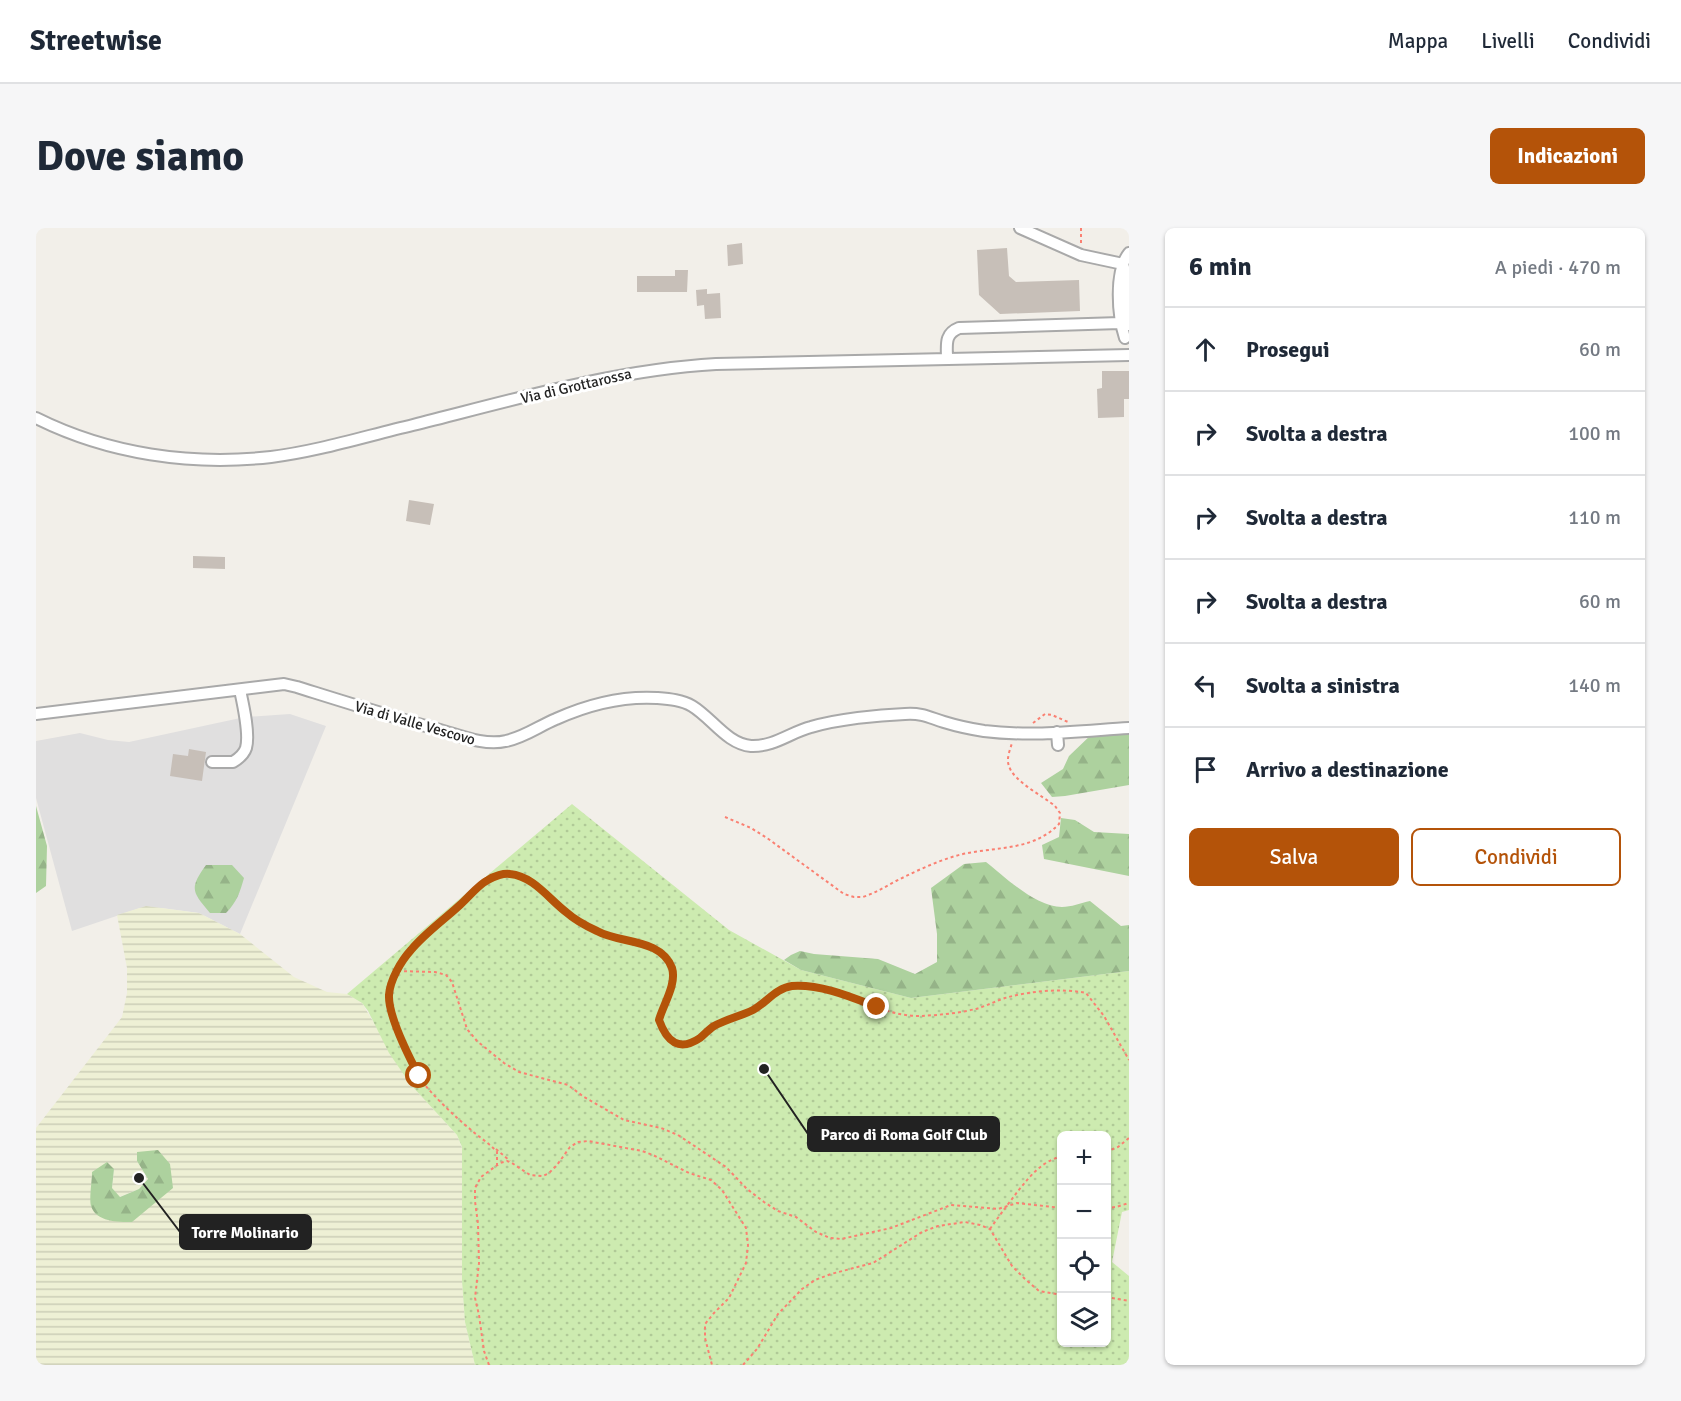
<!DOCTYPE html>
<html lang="it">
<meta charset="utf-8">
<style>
body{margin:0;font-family:Signika,sans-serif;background:#f6f6f7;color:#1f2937}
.controls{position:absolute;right:18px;bottom:18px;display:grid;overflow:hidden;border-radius:9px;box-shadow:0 2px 4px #0004}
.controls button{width:54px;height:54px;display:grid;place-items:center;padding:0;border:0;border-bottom:2px solid #e0e1e3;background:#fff;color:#1f2937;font:30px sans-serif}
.stop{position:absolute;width:18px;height:18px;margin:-14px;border:4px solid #b45309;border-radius:50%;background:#fff}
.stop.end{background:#b45309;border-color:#fff;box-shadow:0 2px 6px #0008}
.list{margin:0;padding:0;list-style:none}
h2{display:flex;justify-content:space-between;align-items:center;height:78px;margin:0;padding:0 24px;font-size:26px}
h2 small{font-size:20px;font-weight:400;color:#747a83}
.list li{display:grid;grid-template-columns:39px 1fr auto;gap:18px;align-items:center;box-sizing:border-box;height:84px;padding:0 24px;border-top:2px solid #e0e1e3}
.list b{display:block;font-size:22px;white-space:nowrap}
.list em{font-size:20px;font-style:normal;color:#747a83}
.actions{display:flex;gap:12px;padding:18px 24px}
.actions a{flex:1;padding:14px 0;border:2px solid #b45309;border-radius:9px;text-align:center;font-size:21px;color:#b45309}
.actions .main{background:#b45309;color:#fff}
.icon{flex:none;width:33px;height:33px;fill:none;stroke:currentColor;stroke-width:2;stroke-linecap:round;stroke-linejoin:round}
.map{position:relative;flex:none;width:1093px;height:1137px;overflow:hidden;border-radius:9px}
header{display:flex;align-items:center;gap:36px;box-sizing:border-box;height:84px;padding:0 30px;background:#fff;border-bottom:2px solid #e0e1e3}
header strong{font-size:28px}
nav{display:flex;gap:33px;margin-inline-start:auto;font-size:21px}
.intro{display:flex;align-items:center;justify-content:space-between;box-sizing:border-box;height:144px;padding:0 36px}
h1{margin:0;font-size:42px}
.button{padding:15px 27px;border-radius:9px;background:#b45309;color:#fff;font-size:21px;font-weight:700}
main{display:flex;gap:36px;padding:0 36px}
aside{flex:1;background:#fff;border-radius:9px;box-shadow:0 2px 4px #0004}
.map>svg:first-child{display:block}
.residential{fill:#e0dfdf}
.farmland{fill:url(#farmland-rules);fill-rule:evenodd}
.grass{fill:url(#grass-dots);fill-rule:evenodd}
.forest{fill:url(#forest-firs)}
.building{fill:#c7bfb8}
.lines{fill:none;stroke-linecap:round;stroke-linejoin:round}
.minor-casing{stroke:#a9a9a9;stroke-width:14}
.path{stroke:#fa8072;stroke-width:2;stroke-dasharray:3 3;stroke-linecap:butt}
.minor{stroke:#fff;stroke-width:10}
.route{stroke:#b45309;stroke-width:8}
.labels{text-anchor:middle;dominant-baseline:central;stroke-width:6;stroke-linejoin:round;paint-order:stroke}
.street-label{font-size:15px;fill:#222;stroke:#fff}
.leader{fill:none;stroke:#222;stroke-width:2}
.callout-dot{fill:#222;stroke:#fff;stroke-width:2}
.callout{fill:#222;stroke:#222;stroke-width:2}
.callout-label{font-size:16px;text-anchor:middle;font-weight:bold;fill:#fff}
</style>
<header>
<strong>Streetwise</strong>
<nav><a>Mappa</a><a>Livelli</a><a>Condividi</a></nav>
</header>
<div class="intro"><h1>Dove siamo</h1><a class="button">Indicazioni</a></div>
<main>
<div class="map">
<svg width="1093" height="1137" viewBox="0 0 1093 1137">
<defs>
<pattern id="farmland-rules" width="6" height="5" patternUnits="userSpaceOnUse" patternTransform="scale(1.5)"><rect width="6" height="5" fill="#eef0d5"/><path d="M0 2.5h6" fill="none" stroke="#ccceb7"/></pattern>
<pattern id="grass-dots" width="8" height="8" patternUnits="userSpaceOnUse" patternTransform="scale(1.5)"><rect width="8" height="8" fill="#cdebb0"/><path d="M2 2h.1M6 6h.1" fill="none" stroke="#b0c997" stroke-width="1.8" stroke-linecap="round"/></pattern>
<pattern id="forest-firs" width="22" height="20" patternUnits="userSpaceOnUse" patternTransform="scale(1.5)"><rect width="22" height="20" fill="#add19e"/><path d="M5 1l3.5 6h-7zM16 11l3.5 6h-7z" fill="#95b388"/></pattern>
</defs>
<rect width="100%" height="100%" fill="#f2efe9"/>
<path class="residential" d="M254,486L290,498L204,706L163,685L110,678L36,703L0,570V513L44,505L72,512L93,514L209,489Z"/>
<path class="farmland" d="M110,678L163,685L204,706L258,749L291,764L311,766L326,775L375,857L421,907L426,920V1053L429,1094L439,1137H0V900L86,789L91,765V740L81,687ZM101,933L137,960L55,977L56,944L78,941L76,960L83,969L103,961L112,951Z"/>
<path class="grass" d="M536,576L693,702L765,742L875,770L1093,743V982L1086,984L1076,1034L1093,1048V1137H439L429,1094L426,1053V919L421,907L375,857L353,825L332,783L326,775L311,766ZM1026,908H1070V1114H1026Z"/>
<path class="forest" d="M1093,503V557L1029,568L1016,569L1005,555L1027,541L1033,528L1057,505Z
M0,578L11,618L10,658L0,665Z
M1025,590L1039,592L1058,604L1093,606V648L1008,631L1006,617L1023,609Z
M950,634C970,650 1000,679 1026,679C1035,679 1045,675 1054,673L1085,698L1093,697V743L875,770L765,742L748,732L755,727L764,723L778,726L842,731L879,746L901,734V706L895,660L928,636Z
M170,637H196L208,650C204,664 201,674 190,685H174C156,663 153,661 170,637Z
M122,922L134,936L137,960L96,994C82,994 60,994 55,978C53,971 56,953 56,944L71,934L78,941L76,960L84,969L103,961L112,951L101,933V924Z"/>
<path class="building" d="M706,15L707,36L692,38L691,17Z
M971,20L973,48L980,54L1043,52L1044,83L964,86L943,67L941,22Z
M639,42H652L651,64H601V48H639Z
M671,61V66L684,65L685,90L669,91L668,77L661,78L660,62Z
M1066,143H1093V171H1088V189L1062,190L1061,161L1066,160Z
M373,272L398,276L394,297L370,293Z
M157,328L189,329V341L157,340Z
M153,521L170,524L166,553L134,548L137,526L152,528Z"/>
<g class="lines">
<defs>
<path id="minor" d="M984,0L1045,27L1087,36
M1087,36L1091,50L1093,97
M1089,110C1082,88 1078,44 1093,25
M911,131C911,117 908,106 923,100L1084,95
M0,190C72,226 155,238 235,229C283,223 330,208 377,197C477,172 577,142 680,136L1093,127
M0,486L248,456L261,459C309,474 356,489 404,502C425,508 449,518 470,513C489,509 503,498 520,491C551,477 587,468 621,470C633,471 646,472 656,478C676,490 691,516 715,518C738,519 755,504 775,499C802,491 842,487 869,486C887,485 892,489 908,494C921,498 935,501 948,503C996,509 1045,503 1093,500
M1021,504L1022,517
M176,534H197C202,531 208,526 210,520C214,506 207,476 204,462"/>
</defs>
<use href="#minor" class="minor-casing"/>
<path class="path" d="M1045,0V15
M997,495L1009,486L1016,487L1032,494
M689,589L715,600L731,610L808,666L818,669H827C839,665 849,659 860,653C878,644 897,635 916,629C953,617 994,626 1023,596L1024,585L1019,578C1007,568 977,553 973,538C970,531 974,522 976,515
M362,743L399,744L410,747L416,754L431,801L441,813L468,835L483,844L532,857L548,869L588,892L625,900L642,907L690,939L711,961L728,974L742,983L760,989L780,1004L794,1010L805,1011L855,1000L915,977L962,981L981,975L1026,980
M460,921L474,933
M1070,924L1082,919L1093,910
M461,938V924C453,915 443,909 434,901C418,888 394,865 383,849C373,833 353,787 353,768C352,754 365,735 373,724C384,710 400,699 413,687C425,676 437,662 450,653C456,649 465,646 471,646C492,645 513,670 527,682C535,689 545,695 554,699C565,705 576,709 588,712C606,717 628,719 636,741C641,757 627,777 623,792C631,813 642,823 663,810C668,807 672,802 677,798C690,791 706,789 719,781C730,773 739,763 753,759C758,758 765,759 771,759C811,761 845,789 885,788C903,787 926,785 943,780C952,777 960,773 969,770C993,763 1026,760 1050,765L1068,788L1093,832
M1070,980L1080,979L1093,975
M954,1001C963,988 973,975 982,963C995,947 1005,934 1026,928
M1070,1069L1093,1073
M453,1137L448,1123L443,1087L439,1070L443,1035L442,996L439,973V960L445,949L464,935L471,933L476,935L494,947L507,948L513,945L521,937L534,919L542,914L552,913L606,923L617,927L653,945L675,952L686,962L710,1000L712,1017L710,1035L693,1070L678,1085L669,1096V1110L676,1137
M707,1137L721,1121L742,1086L766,1061L779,1052L795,1046L837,1035L886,1004L902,998L929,994L944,997L954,1001L976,1038L989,1051L1003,1063L1026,1067"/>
<use href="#minor" class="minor"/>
</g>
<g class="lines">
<path class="route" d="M383,848C373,829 352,788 353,767C354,752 365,733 375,722C389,705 409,691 425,676C434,668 442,657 452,652C458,648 468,645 474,646C497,648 513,671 530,684C539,692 550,698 561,703C584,716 625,710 636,740C641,756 627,777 623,792C631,814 643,824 664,810C669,806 673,801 678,798C691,791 705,788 717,782C730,775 740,760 756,758C785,756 815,769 841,779"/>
</g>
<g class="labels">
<g class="street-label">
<text transform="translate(540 158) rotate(-13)">Via di Grottarossa</text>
<text transform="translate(379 495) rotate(16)">Via di Valle Vescovo</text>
</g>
</g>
<path class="leader" d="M728 841L772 906M103 950L144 1004"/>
<g class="callout-dot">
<circle cx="728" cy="841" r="6"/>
<circle cx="103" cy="950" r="6"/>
</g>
<g class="callout">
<rect x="772" y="889" width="191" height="34" rx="6"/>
<rect x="144" y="987" width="131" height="34" rx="6"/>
</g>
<g class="callout-label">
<text x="868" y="912">Parco di Roma Golf Club</text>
<text x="209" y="1010">Torre Molinario</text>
</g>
</svg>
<div class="controls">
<button>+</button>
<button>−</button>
<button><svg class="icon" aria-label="locate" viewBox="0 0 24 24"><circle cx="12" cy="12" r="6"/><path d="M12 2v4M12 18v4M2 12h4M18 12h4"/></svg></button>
<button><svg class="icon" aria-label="layers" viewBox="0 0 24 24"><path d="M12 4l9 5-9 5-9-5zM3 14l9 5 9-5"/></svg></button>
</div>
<div class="stop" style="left:383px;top:848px"></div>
<div class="stop end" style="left:841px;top:779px"></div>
</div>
<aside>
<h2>6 min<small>A piedi · 470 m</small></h2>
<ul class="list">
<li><svg class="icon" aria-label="ahead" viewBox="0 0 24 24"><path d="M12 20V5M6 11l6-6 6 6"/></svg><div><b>Prosegui</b></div><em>60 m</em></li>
<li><svg class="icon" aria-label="right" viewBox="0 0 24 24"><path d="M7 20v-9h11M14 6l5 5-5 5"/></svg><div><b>Svolta a destra</b></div><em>100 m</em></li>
<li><svg class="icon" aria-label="right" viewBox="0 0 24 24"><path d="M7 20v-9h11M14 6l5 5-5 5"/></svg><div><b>Svolta a destra</b></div><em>110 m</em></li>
<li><svg class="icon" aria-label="right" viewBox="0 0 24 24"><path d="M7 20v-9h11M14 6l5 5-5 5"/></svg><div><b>Svolta a destra</b></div><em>60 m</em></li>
<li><svg class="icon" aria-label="left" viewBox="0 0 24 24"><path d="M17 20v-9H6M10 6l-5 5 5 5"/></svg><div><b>Svolta a sinistra</b></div><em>140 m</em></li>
<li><svg class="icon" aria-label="arrive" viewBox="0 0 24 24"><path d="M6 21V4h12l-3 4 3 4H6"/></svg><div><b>Arrivo a destinazione</b></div></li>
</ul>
<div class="actions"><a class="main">Salva</a><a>Condividi</a></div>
</aside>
</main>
